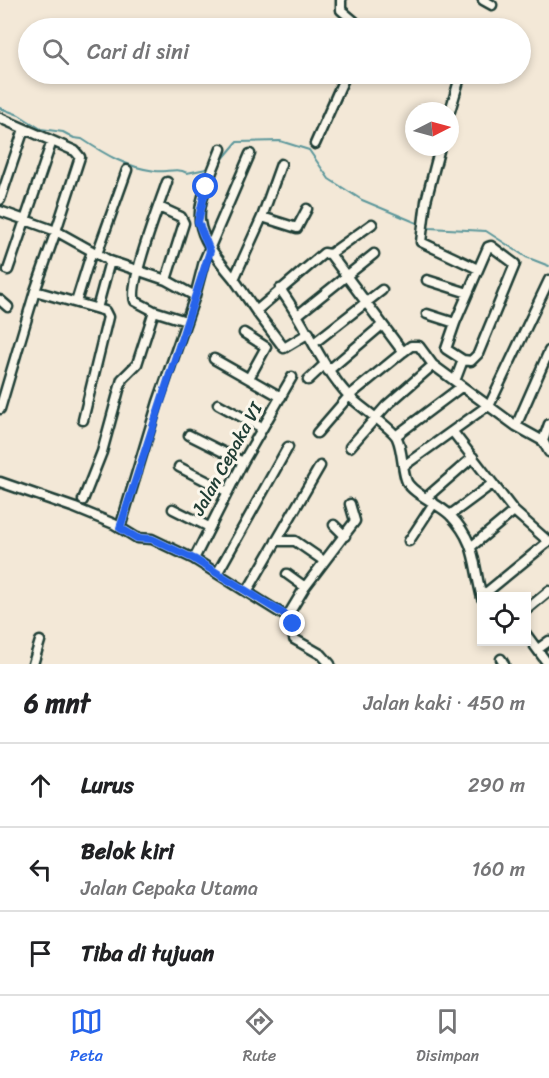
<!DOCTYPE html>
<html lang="id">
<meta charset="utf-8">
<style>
body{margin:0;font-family:Sriracha,sans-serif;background:#f2f2f2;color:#202124}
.controls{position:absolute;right:18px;bottom:18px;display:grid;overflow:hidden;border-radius:0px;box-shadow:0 3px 9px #0003}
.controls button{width:54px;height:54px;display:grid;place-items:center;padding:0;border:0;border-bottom:2px solid #e0e0e0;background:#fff;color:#202124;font:30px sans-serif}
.compass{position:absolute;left:405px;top:102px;width:54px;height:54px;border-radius:50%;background:#fff;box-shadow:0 3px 9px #0003;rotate:84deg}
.stop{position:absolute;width:18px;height:18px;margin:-14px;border:4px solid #2563eb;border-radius:50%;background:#fff}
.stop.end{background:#2563eb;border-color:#fff;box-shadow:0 2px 6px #0008}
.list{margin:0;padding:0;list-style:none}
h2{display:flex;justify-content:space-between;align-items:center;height:78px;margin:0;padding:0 24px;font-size:26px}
h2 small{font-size:20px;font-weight:400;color:#757577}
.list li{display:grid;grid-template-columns:39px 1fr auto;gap:18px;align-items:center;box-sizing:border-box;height:84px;padding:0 24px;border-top:2px solid #e0e0e0}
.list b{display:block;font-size:22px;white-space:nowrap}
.list p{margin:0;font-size:20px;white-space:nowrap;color:#757577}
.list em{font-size:20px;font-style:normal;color:#757577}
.icon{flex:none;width:33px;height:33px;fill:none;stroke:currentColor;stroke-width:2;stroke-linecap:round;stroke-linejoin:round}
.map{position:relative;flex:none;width:549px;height:664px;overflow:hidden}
.search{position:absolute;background:#fff;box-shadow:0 3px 9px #0003;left:18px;right:18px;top:18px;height:66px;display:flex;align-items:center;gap:15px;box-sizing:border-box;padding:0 21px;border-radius:33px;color:#757577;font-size:22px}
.sheet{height:330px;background:#fff}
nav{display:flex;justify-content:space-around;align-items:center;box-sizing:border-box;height:84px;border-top:2px solid #e0e0e0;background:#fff;font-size:16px;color:#757577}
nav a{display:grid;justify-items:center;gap:3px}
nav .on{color:#2563eb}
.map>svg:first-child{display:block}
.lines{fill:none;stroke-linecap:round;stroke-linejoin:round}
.stream{stroke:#5b979b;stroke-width:2}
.street-casing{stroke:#1f3d34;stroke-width:13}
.street{stroke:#fbf7ec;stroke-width:8}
.route{stroke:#2563eb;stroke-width:8}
.labels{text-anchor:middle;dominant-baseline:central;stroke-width:6;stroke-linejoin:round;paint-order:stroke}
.street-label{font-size:18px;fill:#1f3d34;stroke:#fbf7ec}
</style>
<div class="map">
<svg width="549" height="664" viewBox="0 0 549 664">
<rect width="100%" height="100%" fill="#f3e8d7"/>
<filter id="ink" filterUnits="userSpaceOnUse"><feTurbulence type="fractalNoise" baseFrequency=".0167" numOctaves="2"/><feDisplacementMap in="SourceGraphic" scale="12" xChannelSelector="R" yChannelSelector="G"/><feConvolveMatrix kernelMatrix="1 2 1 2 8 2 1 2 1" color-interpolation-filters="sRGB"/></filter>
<g filter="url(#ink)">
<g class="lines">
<path class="stream" d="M0,108L19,115L41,129L63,132L74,138L82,139C106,155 126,167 155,171C166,173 176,167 187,173L211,168
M216,167L237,142L280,141L309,150L329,179L362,200L429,228L486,231L526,257L549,266"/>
<defs>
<path id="street" d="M341,0V10L354,21L357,28
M483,0L492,5
M450,111L461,74
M0,118L75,151L80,157L56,231L0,211
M315,144L346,74
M440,147L426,201L421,242L478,269
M221,149C195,215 186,222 234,279L262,217L281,164
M0,200L24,129
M159,207L181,217L184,223L166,280
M262,217L297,228L307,209
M97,254L127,170
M330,254L403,352L411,346H419L433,365L516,426L543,441L549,452
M8,270L52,141
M234,279L256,311
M427,280L468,293
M280,289C306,324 320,365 349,396C359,406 394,430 397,438C403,451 402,472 407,482C413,494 439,504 450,515C477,543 473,564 482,598
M35,291L105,311L108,317L83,420
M195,296L204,261L250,154
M77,299L92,251
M0,300L8,307
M98,305L110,261
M154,311L186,321
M299,314L374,254
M427,314L455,323
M244,333L266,347L249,378
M309,333L284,348L256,311L324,253L330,254L372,224
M314,343L382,290
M214,359L281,397
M328,371L382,325
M308,380L324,365
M455,381L463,360L471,361L478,354L515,264L491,246L488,247L455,323L446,349L463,360
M218,404L262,428
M0,409L35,291L56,231L110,261L166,280L195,296L158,402L120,528
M516,426L549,351
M453,432L514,511L549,542
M317,433L349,396L403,352
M189,435L243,462
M397,435L461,387
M543,441L549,424
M350,447L386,406L433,365
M405,465L490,404L549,280
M179,467L228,492
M0,482L75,508L114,524L137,538L152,539L194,559L287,617L293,624L294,639L322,655L330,664
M427,497L473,457
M83,500L102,452L122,379L137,364L154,311L135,301C128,284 160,203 167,182
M173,509L209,527
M450,515L492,484
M334,525L345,536
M276,541H295L324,561
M409,541L434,503
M472,546L514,511
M194,559L243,462L292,377
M218,572L288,447
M287,574L305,587
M248,590L320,466
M482,596L548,542
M526,610L549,591
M287,617L305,587L355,521L350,504
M526,634L548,664
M538,649L549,641
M501,659L504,664
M33,664L40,641"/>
</defs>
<use href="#street" class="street-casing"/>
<use href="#street" class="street"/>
</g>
</g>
<g class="lines" filter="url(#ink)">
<path class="route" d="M206,187L198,222L210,251L120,528L137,538L152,539L194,559L287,616L293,624"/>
</g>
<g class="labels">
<g class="street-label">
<text transform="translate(227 459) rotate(-61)">Jalan Cepaka VI</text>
</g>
</g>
</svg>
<div class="controls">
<button><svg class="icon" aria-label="locate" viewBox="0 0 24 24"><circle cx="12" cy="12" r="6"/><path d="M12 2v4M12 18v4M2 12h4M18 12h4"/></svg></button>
</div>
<svg class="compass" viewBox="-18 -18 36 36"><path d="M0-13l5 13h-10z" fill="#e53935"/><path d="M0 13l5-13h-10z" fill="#757577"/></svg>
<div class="stop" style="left:206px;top:187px"></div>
<div class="stop end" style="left:293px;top:624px"></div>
<div class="search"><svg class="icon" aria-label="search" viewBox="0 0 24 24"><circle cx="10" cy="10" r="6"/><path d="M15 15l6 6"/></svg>Cari di sini</div>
</div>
<section class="sheet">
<h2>6 mnt<small>Jalan kaki · 450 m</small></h2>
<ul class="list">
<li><svg class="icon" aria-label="ahead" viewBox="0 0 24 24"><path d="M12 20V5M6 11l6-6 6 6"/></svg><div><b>Lurus</b></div><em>290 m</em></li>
<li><svg class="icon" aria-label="left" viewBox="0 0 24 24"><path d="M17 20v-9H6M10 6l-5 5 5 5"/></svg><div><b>Belok kiri</b><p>Jalan Cepaka Utama</p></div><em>160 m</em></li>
<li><svg class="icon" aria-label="arrive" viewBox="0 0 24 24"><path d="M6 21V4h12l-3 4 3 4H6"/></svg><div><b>Tiba di tujuan</b></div></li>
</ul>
</section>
<nav>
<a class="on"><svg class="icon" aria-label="map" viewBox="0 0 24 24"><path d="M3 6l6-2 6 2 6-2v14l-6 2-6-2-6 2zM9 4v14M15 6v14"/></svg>Peta</a>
<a><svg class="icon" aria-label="directions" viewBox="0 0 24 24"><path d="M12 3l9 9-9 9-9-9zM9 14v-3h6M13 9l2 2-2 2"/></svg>Rute</a>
<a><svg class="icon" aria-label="saved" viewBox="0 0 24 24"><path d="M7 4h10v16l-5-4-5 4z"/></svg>Disimpan</a>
</nav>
